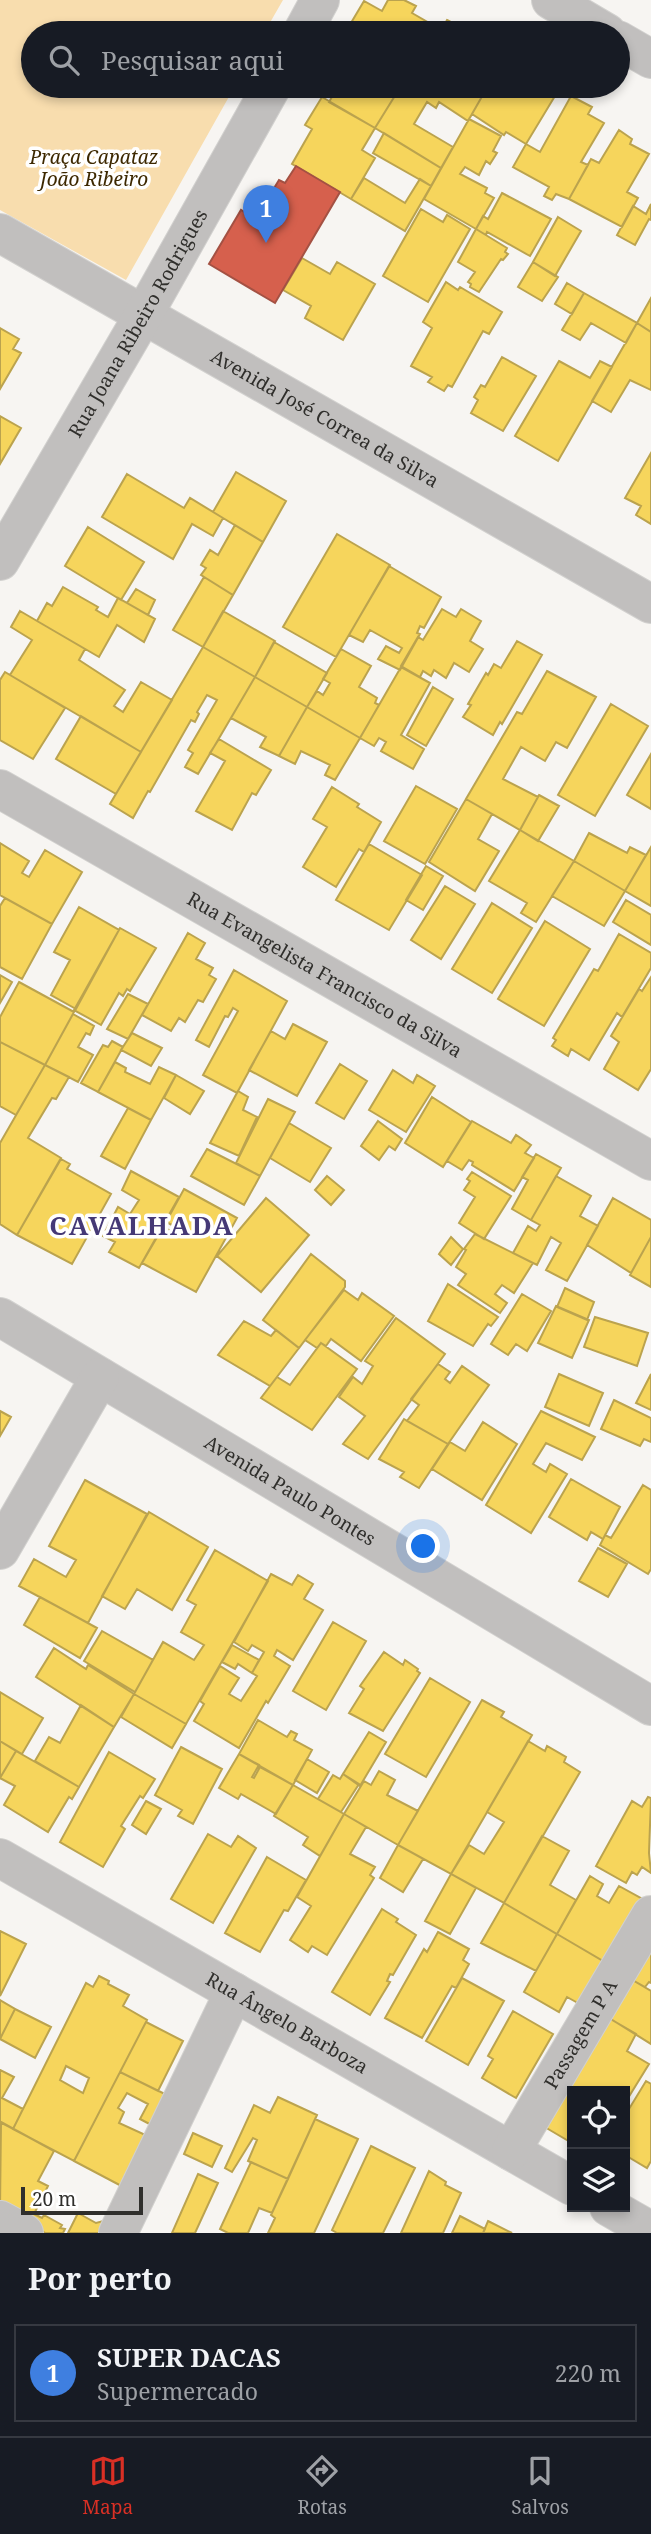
<!DOCTYPE html>
<html lang="pt">
<meta charset="utf-8">
<style>
body{margin:0;font-family:"Noto Serif",serif;background:#242831;color:#f1f3f6}
.controls{position:absolute;right:21px;bottom:21px;display:grid;overflow:hidden;border-radius:0px;box-shadow:0 4px 10px #0003}
.controls button{width:63px;height:63px;display:grid;place-items:center;padding:0;border:0;border-bottom:2px solid #363941;background:#171b24;color:#f1f3f6;font:35px sans-serif}
.scale{position:absolute;left:21px;bottom:18px;width:122px;box-sizing:border-box;padding-left:7px;border:4px solid #302f2c;border-top:0;font-size:19px;line-height:24px;white-space:nowrap;color:#302f2c;-webkit-text-stroke:5px #fff;paint-order:stroke}
.you{position:absolute;left:424px;top:1547px;width:24px;height:24px;margin:-18px;border:5px solid #fff;border-radius:50%;background:#1a73e8;box-shadow:0 0 0 10px #1a73e833}
.badge{display:grid;place-items:center;width:46px;height:46px;border-radius:50%;background:#d93025;color:#fff;font-size:23px;font-weight:700}
.pin{position:absolute;translate:-50% -58px;filter:drop-shadow(0 2px 4px #0008)}
.pin::after{content:'';position:absolute;top:37px;width:24px;height:21px;background:inherit;clip-path:polygon(0 0,100% 0,50% 100%)}
.list{margin:0;padding:0;list-style:none}
h2{display:flex;justify-content:space-between;align-items:center;height:91px;margin:0;padding:0 28px;font-size:30px}
h2 small{font-size:23px;font-weight:400;color:#9ea1a6}
.list li{display:grid;grid-template-columns:46px 1fr auto;gap:21px;align-items:center;box-sizing:border-box;height:98px;margin:0 14px 14px;padding:0 14px;border:2px solid #363941;border-radius:0px}
.list b{display:block;font-size:26px;white-space:nowrap}
.list p{margin:0;font-size:23px;white-space:nowrap;color:#9ea1a6}
.list em{font-size:23px;font-style:normal;color:#9ea1a6}
.icon{flex:none;width:38px;height:38px;fill:none;stroke:currentColor;stroke-width:2;stroke-linecap:round;stroke-linejoin:round}
.map{position:relative;flex:none;width:651px;height:2233px;overflow:hidden}
.search{position:absolute;background:#171b24;box-shadow:0 4px 10px #0003;left:21px;right:21px;top:21px;height:77px;display:flex;align-items:center;gap:18px;box-sizing:border-box;padding:0 24px;border-radius:38px;color:#9ea1a6;font-size:26px}
.sheet{height:203px;background:#171b24}
nav{display:flex;justify-content:space-around;align-items:center;box-sizing:border-box;height:98px;border-top:2px solid #363941;background:#171b24;font-size:19px;color:#9ea1a6}
nav a{display:grid;justify-items:center;gap:4px}
nav .on{color:#d93025}
.map>svg:first-child{display:block}
.green{fill:#f8ddae}
.homes{fill:#f6d55c;stroke:#bba34e;stroke-width:2;fill-rule:evenodd}
.shops{fill:#d6604d;stroke:#a45143;stroke-width:2}
.lines{fill:none;stroke-linecap:round;stroke-linejoin:round}
.minor-casing{stroke:#d2d1cf;stroke-width:40}
.minor{stroke:#c1bfbe;stroke-width:38}
.labels{text-anchor:middle;dominant-baseline:central;stroke-width:7;stroke-linejoin:round;paint-order:stroke}
.park-label{font-size:19px;font-style:italic;fill:#3d2800;stroke:#fff}
.street-label{font-size:19px;fill:#302f2c;stroke:#fff}
.district-label{font-size:26px;font-weight:bold;letter-spacing:2px;fill:#453976;stroke:#fff}
</style>
<div class="map">
<svg width="651" height="2233" viewBox="0 0 651 2233">
<rect width="100%" height="100%" fill="#f7f5f2"/>
<path class="green" d="M0,0H283L264,33H33V86H235L126,280L0,210Z"/>
<path class="homes" d="M388,0H404L416,6L412,13L436,27L433,33H345L364,1L382,11Z
M447,20L471,33H440Z
M314,86H401L375,128L329,102L333,95L325,90L321,97L311,91Z
M401,86H488L468,121L439,102L436,108L427,102L414,124L453,147L441,168L375,128Z
M488,86H561L526,144L506,132L504,135L472,114Z
M571,96L592,107L588,114L604,123L581,162L588,165L569,199L556,194L552,200L544,196L549,187L513,167L526,144L540,152Z
M322,97L375,128L362,150L375,158L351,199L292,164L312,129L305,125Z
M469,119L501,136L493,151L497,153L490,164L486,161L479,175L465,167L460,174L487,188L485,193L494,198L476,229L424,199Z
M619,130L632,139L630,144L649,154L627,192L638,198L622,227L569,199L591,159L599,163Z
M384,133L441,168L431,186L373,153Z
M364,178L405,203L420,179L431,186L405,231L351,199Z
M502,193L551,219L530,256L487,232L486,235L476,229L483,216L488,219Z
M651,204V220L649,219L635,245L617,235L633,206L646,214Z
M421,209L443,222L447,215L470,229L428,302L383,276Z
M558,217L581,231L555,276L533,262Z
M476,229L507,248L505,252L508,254L503,260L501,259L479,292L470,287L471,284L468,282L475,272L458,262Z
M302,258L330,274L337,262L375,284L343,340L305,318L311,306L283,290Z
M533,262L558,277L542,301L518,287Z
M446,282L458,290L460,287L502,312L489,334L483,331L452,387L448,385L444,391L428,382L432,377L411,366L432,328L423,322Z
M567,283L584,293L572,314L555,304Z
M584,293L637,323L626,343L591,323L580,340L562,330Z
M651,298V332L637,323Z
M637,323L651,332V390L630,380L611,412L592,401Z
M0,328L19,339L13,349L21,353L0,389Z
M502,357L536,376L503,431L471,413L478,400L474,397L481,385L485,387Z
M559,361L590,378L600,361L612,367L558,461L515,436Z
M0,416L21,428L0,464Z
M651,453V524L636,515L641,506L625,498Z
M236,472L286,501L263,542L213,512Z
M127,474L184,508L190,498L223,518L213,536L192,524L173,559L102,517Z
M235,525L263,542L233,595L201,575L206,568L201,565L210,550L218,555Z
M88,527L144,562L121,600L65,566Z
M337,534L390,565L336,657L283,627Z
M389,566L441,597L424,628L420,626L417,633L420,634L400,670L378,659L386,646L399,653L402,648L370,630L363,642L349,635Z
M204,577L233,595L203,647L173,630Z
M63,587L98,607L96,610L108,617L118,598L155,619L144,642L117,625L99,657L37,621L47,603L52,606Z
M136,589L155,600L148,615L127,603Z
M442,609L456,617L461,609L481,621L470,641L483,649L469,672L454,663L446,678L434,670L431,676L423,671L420,677L401,666L418,637L423,640Z
M20,611L85,649L79,660L125,690L114,706L123,712L141,682L172,700L141,752L10,675L32,640L11,627Z
M223,611L275,641L255,677L203,647Z
M517,641L542,655L502,724L500,722L493,735L463,717L471,705L468,704L486,673L488,675L494,664L501,668Z
M274,642L327,673L307,707L255,677Z
M203,647L255,677L198,774L185,767L193,753L188,750L217,700L207,695L197,712L199,714L195,722L191,720L150,792L148,791L133,818L110,804Z
M341,649L371,666L359,687L377,698L375,703L379,705L360,738L307,707L317,691L323,695L330,683L323,679Z
M401,667L430,683L401,735L424,749L413,769L381,751L386,742L379,738L374,746L360,738Z
M547,671L596,697L567,748L556,742L545,761L521,747L503,779L538,797L520,830L466,799L517,712L522,714Z
M5,672L65,708L33,759L0,740V680Z
M255,677L307,707L279,756L260,747L266,737L231,718Z
M433,687L453,699L426,746L407,735Z
M611,704L648,726L595,816L558,795Z
M307,707L360,738L335,780L325,775L330,765L301,751L295,764L279,756Z
M81,716L141,752L116,794L56,759Z
M219,739L271,770L256,795L252,793L232,830L196,811L225,761L210,753Z
M651,754V809L627,795Z
M416,786L457,809L425,864L384,841Z
M332,787L359,804L357,807L381,822L364,852L359,849L336,887L303,867L327,827L313,819Z
M539,795L559,806L538,841L520,830Z
M466,799L492,814L478,839L499,851L475,891L429,862Z
M520,830L574,861L536,922L521,913L527,903L489,881Z
M589,833L627,853L630,847L646,855L625,891L574,861Z
M0,843L29,861L22,873L29,877L45,850L82,872L52,924L0,895Z
M369,844L422,875L389,930L336,900Z
M651,847V906L625,891Z
M574,861L625,891L604,926L552,896Z
M426,866L443,876L423,910L406,900Z
M445,886L475,904L441,959L411,940Z
M5,898L52,924L22,979L0,967V906Z
M626,900L651,915V945L613,922Z
M492,903L532,928L492,993L452,969Z
M79,907L119,930L76,1009L51,995L70,960L54,952Z
M545,921L590,949L544,1026L498,999Z
M120,928L156,948L130,991L127,989L123,996L119,993L101,1025L74,1010Z
M188,933L205,943L196,959L213,968L209,975L216,979L203,1002L198,1000L185,1022L179,1018L171,1031L142,1015Z
M619,934L651,953V968L622,1017L617,1013L589,1060L571,1049L568,1056L552,1046L556,1040L553,1038L594,969L598,971Z
M234,970L287,1001L237,1093L203,1075L238,1011L233,1008L228,1017L225,1016L209,1047L196,1040Z
M0,975L12,982L0,1003Z
M651,977V1069L638,1090L604,1069L619,1042L611,1036L639,989L642,991Z
M19,982L74,1012L45,1065L0,1042V1017Z
M128,994L148,1004L128,1039L107,1029Z
M73,1014L94,1026L90,1035L86,1033L78,1047L93,1055L78,1082L45,1065Z
M293,1024L327,1042L297,1096L249,1070L271,1031L285,1039Z
M132,1033L162,1048L151,1066L121,1050Z
M112,1041L123,1047L98,1092L81,1083L103,1045L108,1047Z
M0,1042L45,1065L16,1115L0,1106Z
M115,1062L126,1068L125,1072L150,1084L159,1067L176,1075L151,1120L98,1092Z
M340,1064L367,1081L344,1119L316,1103Z
M45,1065L69,1077L56,1099L52,1098L28,1138L61,1158L17,1235L0,1224V1143Z
M393,1070L413,1083L417,1075L435,1086L406,1132L369,1110Z
M176,1075L204,1091L190,1114L164,1098Z
M238,1091L248,1097L243,1110L257,1117L239,1156L210,1143Z
M432,1097L471,1122L443,1167L405,1143Z
M268,1099L295,1112L260,1176L236,1163Z
M128,1108L151,1120L125,1169L101,1156Z
M378,1121L402,1139L395,1150L389,1146L379,1160L361,1146Z
M472,1121L511,1143L516,1135L531,1145L525,1153L534,1158L514,1191L472,1165L473,1162L469,1160L462,1170L447,1161Z
M289,1123L331,1148L310,1182L270,1158Z
M207,1149L260,1176L244,1205L191,1176Z
M536,1154L561,1168L531,1220L512,1209L528,1180L522,1177Z
M61,1159L70,1164L67,1169L111,1194L72,1264L17,1235Z
M131,1171L179,1197L139,1268L109,1252L115,1242L103,1236L118,1207L130,1214L139,1200L122,1190Z
M472,1172L511,1196L484,1239L459,1223L475,1197L464,1190L470,1181L467,1179Z
M327,1176L344,1190L331,1205L315,1190Z
M556,1176L591,1196L580,1216L598,1226L567,1281L546,1270L561,1243L551,1237L537,1265L513,1253L528,1226L536,1231L540,1225L531,1220Z
M184,1189L237,1218L196,1292L142,1263L163,1227L175,1233L178,1228L166,1222Z
M266,1198L309,1235L261,1292L217,1256Z
M613,1198L651,1220V1237L631,1273L587,1245Z
M475,1234L533,1263L514,1293L502,1285L495,1294L507,1303L500,1313L458,1285L466,1274L456,1267L466,1250L464,1249Z
M451,1237L463,1249L451,1265L439,1254Z
M651,1237V1287L630,1275Z
M311,1254L345,1281V1287L299,1348L263,1320Z
M448,1284L498,1317L491,1326L488,1324L473,1346L428,1321Z
M565,1288L594,1302L587,1320L557,1307Z
M344,1290L358,1300L362,1293L394,1316L361,1361L331,1339L326,1346L321,1343L317,1348L305,1340Z
M522,1294L551,1311L527,1351L516,1344L508,1355L491,1344Z
M556,1306L589,1320L572,1358L538,1343Z
M595,1317L648,1333L637,1366L584,1347Z
M396,1318L445,1354L368,1459L343,1444L365,1416L339,1397L353,1377L362,1384L373,1366L365,1361Z
M244,1321L271,1336L276,1330L299,1348L270,1386L218,1355Z
M321,1343L357,1369L312,1430L261,1398L277,1377L290,1385Z
M438,1364L450,1372L445,1379L450,1383L462,1366L489,1385L448,1444L407,1421L419,1405L411,1399Z
M559,1374L603,1393L589,1426L545,1407Z
M651,1374V1410L636,1403Z
M614,1400L651,1418V1442L644,1439L640,1446L601,1429Z
M0,1411L11,1417L0,1436Z
M541,1411L595,1437L582,1460L546,1443L533,1464L546,1472L550,1464L567,1474L531,1533L486,1505Z
M404,1419L448,1444L419,1488L400,1477L404,1472L379,1459Z
M483,1422L517,1444L482,1500L432,1469L450,1442L465,1451Z
M571,1479L620,1507L603,1539L591,1532L587,1540L549,1517Z
M85,1480L147,1514L88,1623L19,1586L34,1559L66,1577L76,1560L49,1546Z
M643,1485L651,1490V1569L648,1574L600,1545L605,1535L611,1538Z
M149,1512L208,1547L172,1610L137,1589L125,1609L102,1596Z
M598,1548L627,1564L608,1597L579,1581Z
M215,1550L268,1581L186,1724L134,1694L163,1642L194,1660L204,1645L181,1632L196,1605L187,1600Z
M271,1574L292,1585L298,1575L313,1584L304,1599L323,1610L293,1660L277,1650L274,1656L290,1666L268,1703L266,1701L239,1748L194,1721L204,1704L200,1701L220,1666L239,1678L229,1694L241,1701L257,1676L252,1673L264,1652L252,1645L248,1651L234,1642Z
M40,1597L97,1628L80,1658L24,1625Z
M333,1622L366,1641L326,1710L293,1691Z
M102,1631L153,1660L135,1692L84,1661Z
M232,1645L259,1660L252,1673L238,1664L235,1669L222,1662Z
M54,1648L86,1669L88,1665L134,1694L114,1727L36,1677Z
M384,1652L403,1665L405,1660L418,1669L417,1671L420,1673L383,1731L349,1713L364,1689L360,1686Z
M430,1678L470,1702L426,1777L385,1754Z
M0,1692L43,1718L22,1754L0,1741Z
M134,1694L186,1724L172,1748L121,1717Z
M482,1700L504,1712L501,1717L532,1735L451,1874L398,1845Z
M81,1705L114,1727L79,1787L35,1761L49,1737L60,1743Z
M258,1720L287,1737L291,1731L297,1734L294,1740L312,1750L293,1785L239,1754Z
M369,1732L386,1742L360,1786L343,1774Z
M0,1741L16,1751L0,1778Z
M528,1741L545,1751L547,1746L566,1757L564,1762L580,1772L504,1903L451,1874L469,1845L484,1854L504,1822L487,1812Z
M181,1747L222,1769L193,1824L178,1816L182,1810L155,1795Z
M16,1751L79,1787L72,1799L69,1797L48,1832L4,1805L15,1786L0,1778Z
M109,1752L155,1779L143,1798L140,1796L121,1826L125,1829L103,1867L60,1842Z
M239,1754L259,1765L252,1777L254,1778L260,1767L293,1785L276,1814L241,1794L238,1799L219,1788Z
M307,1759L329,1772L317,1793L295,1780Z
M379,1771L395,1780L387,1795L418,1811L398,1845L344,1814L364,1781L371,1785Z
M343,1774L359,1784L341,1812L318,1799L333,1775L340,1779Z
M293,1785L344,1814L320,1856L303,1845L308,1837L274,1816Z
M648,1797L651,1798L649,1853L651,1873L642,1867L637,1875L632,1872L626,1883L596,1866L632,1801L642,1807Z
M146,1801L161,1809L146,1834L132,1825Z
M344,1814L366,1827L350,1854L375,1867L370,1875L374,1878L327,1955L312,1946L308,1952L290,1940L311,1906L297,1897Z
M208,1834L231,1847L238,1836L256,1848L213,1923L171,1899Z
M542,1836L569,1851L550,1885L576,1900L557,1934L504,1903Z
M398,1845L423,1859L403,1892L380,1878Z
M267,1857L306,1880L288,1911L284,1910L260,1952L225,1933Z
M451,1874L476,1888L450,1934L425,1921Z
M590,1876L603,1884L597,1896L609,1903L619,1886L646,1901L610,1965L557,1934Z
M504,1903L557,1934L536,1971L481,1943Z
M382,1909L398,1919L396,1922L416,1935L393,1975L390,1974L387,1981L390,1982L370,2015L332,1992Z
M0,1931L26,1944L0,1996Z
M438,1932L469,1949L463,1960L469,1964L456,1988L452,1986L422,2038L385,2018L424,1949L427,1952Z
M557,1934L610,1965L585,2007L567,1997L559,2012L524,1992Z
M651,1938V1983L649,1982L645,1987L629,1978Z
M99,1976L109,1981L108,1984L129,1995L123,2006L147,2020L74,2161L13,2129L86,1983L93,1987ZM66,2066L89,2078L83,2093L60,2080Z
M462,1978L504,2001L468,2065L426,2041Z
M629,1978L651,1991V2044L606,2016Z
M0,2000L15,2009L0,2039Z
M15,2009L51,2027L35,2058L0,2039Z
M513,2011L553,2034L516,2098L482,2078L493,2059L488,2056Z
M607,2017L636,2034L627,2051L649,2064L625,2103V2091H572V2143L543,2126Z
M146,2022L183,2041L158,2091L120,2072Z
M0,2070L14,2077L2,2098L23,2109L13,2129L0,2122Z
M120,2072L171,2097L157,2128L140,2119L148,2104L127,2093L118,2108L124,2112L119,2123L152,2138L129,2190L74,2161Z
M646,2081L651,2084V2161L647,2168L625,2155V2111L627,2107L629,2109Z
M278,2097L317,2115L288,2179L248,2161L257,2140L253,2138L232,2172L225,2168L254,2105L270,2113Z
M315,2119L358,2139L314,2233H268L275,2218L271,2215Z
M1,2122L54,2151L38,2181L48,2186L34,2214L42,2218L44,2215L62,2225L60,2228L65,2229L63,2233H45L0,2209Z
M193,2133L222,2146L212,2167L184,2154Z
M371,2146L415,2168L383,2233H337L332,2230Z
M251,2162L288,2179L272,2213L259,2208L248,2233H228L220,2229Z
M429,2171L446,2182L445,2185L461,2193L443,2233H401Z
M198,2174L218,2183L195,2233H172Z
M78,2213L96,2223L111,2219V2233H68Z
M460,2216L485,2229L483,2233H452Z
M488,2221L512,2233H483Z"/>
<path class="shops" d="M296,166L340,192L275,303L209,264L241,210L257,220L254,226L258,228L269,212L262,208L279,180L285,183Z"/>
<g class="lines">
<defs>
<g id="minor">
<path d="M551,0L607,33"/>
<path d="M302,33L320,0"/>
<path d="M618,40L651,59"/>
<path id="s1" d="M0,233L651,604"/>
<path id="s2" d="M0,561L144,314L272,86"/>
<path id="s3" d="M0,789L651,1161"/>
<path id="s4" d="M0,1317L651,1706"/>
<path d="M0,1550L100,1377"/>
<path id="s5" d="M0,1858L572,2186"/>
<path id="s6" d="M511,2151L651,1915"/>
<path d="M609,2207L651,2231"/>
<path d="M0,2220L24,2233"/>
<path d="M118,2233L234,1992"/>
</g>
</defs>
<use href="#minor" class="minor-casing"/>
<use href="#minor" class="minor"/>
</g>
<g class="labels">
<g class="park-label">
<text x="94" y="157">Praça Capataz<tspan x="94" dy="22">João Ribeiro</tspan></text>
</g>
<g class="street-label">
<text stroke="none"><textPath href="#s2" startOffset="275">Rua Joana Ribeiro Rodrigues</textPath></text>
<text stroke="none"><textPath href="#s1" startOffset="374">Avenida José Correa da Silva</textPath></text>
<text stroke="none"><textPath href="#s3" startOffset="374">Rua Evangelista Francisco da Silva</textPath></text>
<text stroke="none"><textPath href="#s4" startOffset="338">Avenida Paulo Pontes</textPath></text>
<text stroke="none"><textPath href="#s5" startOffset="331">Rua Ângelo Barboza</textPath></text>
<text stroke="none"><textPath href="#s6" startOffset="136">Passagem P A</textPath></text>
</g>
<g class="district-label">
<text x="142" y="1225">CAVALHADA</text>
</g>
</g>
</svg>
<div class="controls">
<button><svg class="icon" aria-label="locate" viewBox="0 0 24 24"><circle cx="12" cy="12" r="6"/><path d="M12 2v4M12 18v4M2 12h4M18 12h4"/></svg></button>
<button><svg class="icon" aria-label="layers" viewBox="0 0 24 24"><path d="M12 4l9 5-9 5-9-5zM3 14l9 5 9-5"/></svg></button>
</div>
<div class="scale">20 m</div>
<div class="you"></div>
<div class="pin badge" style="left:266px;top:243px;background:#3f7fe0">1</div>
<div class="search"><svg class="icon" aria-label="search" viewBox="0 0 24 24"><circle cx="10" cy="10" r="6"/><path d="M15 15l6 6"/></svg>Pesquisar aqui</div>
</div>
<section class="sheet">
<h2>Por perto<small></small></h2>
<ul class="list">
<li><span class="badge" style="background:#3f7fe0">1</span><div><b>SUPER DACAS</b><p>Supermercado</p></div><em>220 m</em></li>
</ul>
</section>
<nav>
<a class="on"><svg class="icon" aria-label="map" viewBox="0 0 24 24"><path d="M3 6l6-2 6 2 6-2v14l-6 2-6-2-6 2zM9 4v14M15 6v14"/></svg>Mapa</a>
<a><svg class="icon" aria-label="directions" viewBox="0 0 24 24"><path d="M12 3l9 9-9 9-9-9zM9 14v-3h6M13 9l2 2-2 2"/></svg>Rotas</a>
<a><svg class="icon" aria-label="saved" viewBox="0 0 24 24"><path d="M7 4h10v16l-5-4-5 4z"/></svg>Salvos</a>
</nav>
